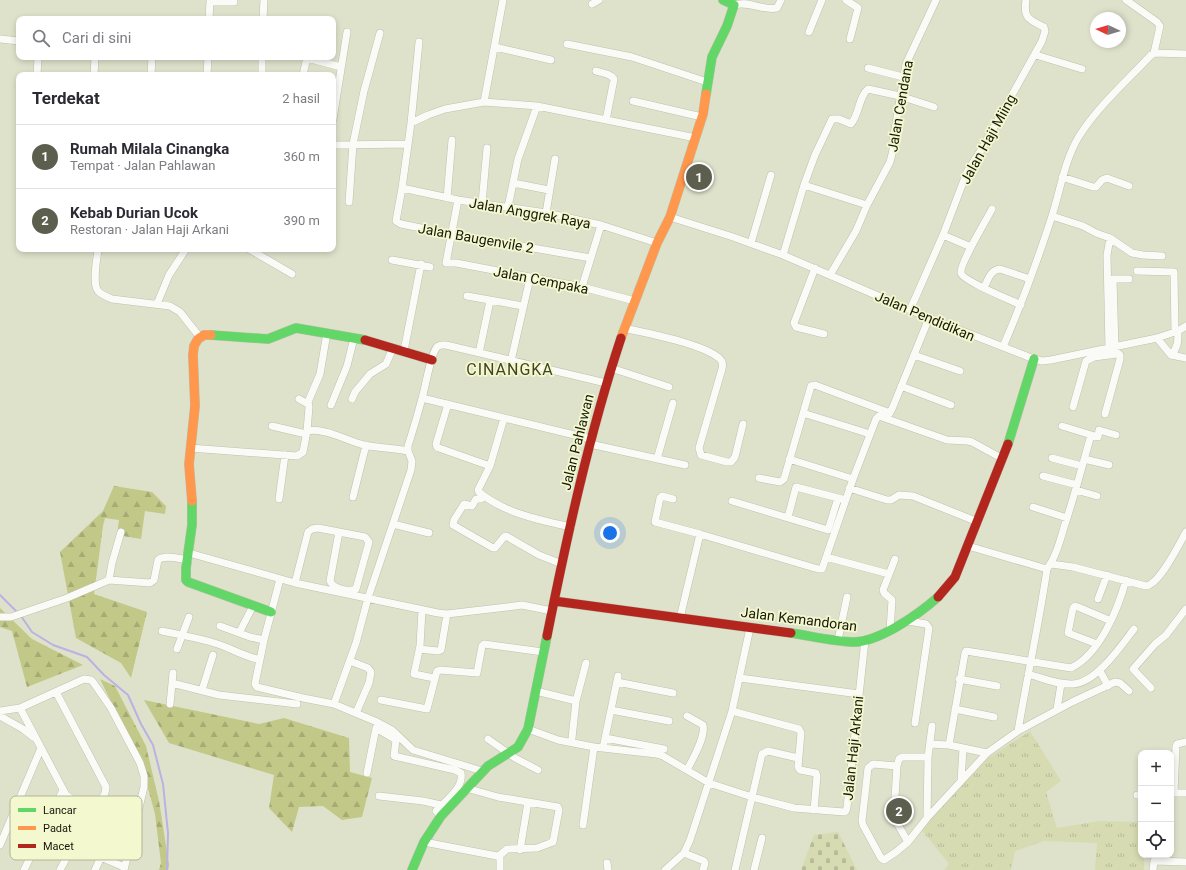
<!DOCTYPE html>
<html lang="id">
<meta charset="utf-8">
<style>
body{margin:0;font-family:Roboto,sans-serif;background:#f7f7f7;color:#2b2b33}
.controls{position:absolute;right:12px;bottom:12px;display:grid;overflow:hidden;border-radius:8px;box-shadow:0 2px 6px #0003}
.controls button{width:36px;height:36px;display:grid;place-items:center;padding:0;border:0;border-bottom:1px solid #e1e1e2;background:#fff;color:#2b2b33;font:20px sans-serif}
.compass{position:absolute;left:1090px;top:12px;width:36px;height:36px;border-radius:50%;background:#fff;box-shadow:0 2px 6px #0003;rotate:274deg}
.you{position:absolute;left:610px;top:533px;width:14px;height:14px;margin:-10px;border:3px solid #fff;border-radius:50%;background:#1a73e8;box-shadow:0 0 0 6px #1a73e833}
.badge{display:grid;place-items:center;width:26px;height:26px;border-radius:50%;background:#5c5f4d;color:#fff;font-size:13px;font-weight:700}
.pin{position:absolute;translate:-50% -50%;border:2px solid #fff;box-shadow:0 1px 4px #0006}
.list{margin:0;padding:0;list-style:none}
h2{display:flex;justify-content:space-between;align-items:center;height:52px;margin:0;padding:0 16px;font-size:17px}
h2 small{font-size:13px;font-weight:400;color:#7c7c81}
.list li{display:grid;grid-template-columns:26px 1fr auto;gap:12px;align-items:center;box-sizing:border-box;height:64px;padding:0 16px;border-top:1px solid #e1e1e2}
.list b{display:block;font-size:15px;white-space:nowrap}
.list p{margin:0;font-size:13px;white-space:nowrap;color:#7c7c81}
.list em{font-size:13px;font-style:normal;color:#7c7c81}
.icon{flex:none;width:22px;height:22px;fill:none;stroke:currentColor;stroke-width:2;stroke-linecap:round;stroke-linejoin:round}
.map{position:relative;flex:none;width:1186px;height:870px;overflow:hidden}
.search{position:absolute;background:#fff;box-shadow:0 2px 6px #0003;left:16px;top:16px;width:320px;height:44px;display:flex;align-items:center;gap:10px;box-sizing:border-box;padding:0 14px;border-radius:8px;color:#7c7c81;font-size:15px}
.panel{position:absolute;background:#fff;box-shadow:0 2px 6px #0003;left:16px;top:72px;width:320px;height:180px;border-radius:8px}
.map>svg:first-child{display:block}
.grass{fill:url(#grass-tufts)}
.forest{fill:url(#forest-firs)}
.cemetery{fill:url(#cemetery-stones)}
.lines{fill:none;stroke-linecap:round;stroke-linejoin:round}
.stream{stroke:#bcb0e4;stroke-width:2}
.street-casing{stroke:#bec0ae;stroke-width:8}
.fast-casing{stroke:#bec0ae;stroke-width:10}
.slow-casing{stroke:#bec0ae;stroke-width:10}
.jam-casing{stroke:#bec0ae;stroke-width:10}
.street{stroke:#fafbf7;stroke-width:7}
.fast{stroke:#63d668;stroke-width:9}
.slow{stroke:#ff974d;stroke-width:9}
.jam{stroke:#b3261e;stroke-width:9}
.labels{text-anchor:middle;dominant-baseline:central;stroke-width:3.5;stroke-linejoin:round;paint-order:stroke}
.street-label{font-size:14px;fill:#161809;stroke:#f4f8cf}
.quarter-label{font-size:16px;letter-spacing:1px;fill:#424522;stroke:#f4f8cf}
.key{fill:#f4f8cf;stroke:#b1b594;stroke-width:1}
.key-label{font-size:11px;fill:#161809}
</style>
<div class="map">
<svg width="1186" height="870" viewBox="0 0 1186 870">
<defs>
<pattern id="grass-tufts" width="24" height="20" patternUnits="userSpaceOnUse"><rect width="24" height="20" fill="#d6dbb2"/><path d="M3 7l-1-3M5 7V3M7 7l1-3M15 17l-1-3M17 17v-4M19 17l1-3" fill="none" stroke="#b7bb98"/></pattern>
<pattern id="forest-firs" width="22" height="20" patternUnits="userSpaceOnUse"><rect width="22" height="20" fill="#c2c888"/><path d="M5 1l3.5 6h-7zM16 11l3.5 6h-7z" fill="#a6ab74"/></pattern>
<pattern id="cemetery-stones" width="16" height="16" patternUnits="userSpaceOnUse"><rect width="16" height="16" fill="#d6dbb2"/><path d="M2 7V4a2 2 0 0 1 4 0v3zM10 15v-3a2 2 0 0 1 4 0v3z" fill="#b7bb98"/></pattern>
</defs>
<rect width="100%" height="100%" fill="#dfe2cb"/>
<path class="grass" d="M1030,731L1061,781L1046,792L1057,828L1099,821L1141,822V855H1144V870H1095L1097,843L1044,841L1015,851L1011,870H944L949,864L921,829L988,758Z"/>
<path class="forest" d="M114,486L152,492L166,506L165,514L145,511L141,539L117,535L119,520L105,518L103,526L94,594L147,612L131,678L121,663L76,638L60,552L103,511Z
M0,608L32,639L83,665L27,687L12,631L0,627Z
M100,679L115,686L146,746L159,801L169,865L168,870H159L161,863L155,814L142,766Z
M144,700L259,724L284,718L349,738L350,772L372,778L362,817L342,820L323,806L299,807L292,832L269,808L274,775L169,743Z"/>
<path class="cemetery" d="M838,832L857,870H801L814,835Z"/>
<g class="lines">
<path class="stream" d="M0,595L18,613
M21,616L32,632L53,645L87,657L104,675L128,695L141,724L153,745L163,784L168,833L167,870"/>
<defs>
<path id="street" d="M846,0L858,8L850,39
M1126,0L1157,22L1160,26L1154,53
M222,2H234
M592,4L599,0
M734,5C748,0 762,11 777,8L781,0
M209,19L210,2H222V0
M263,19L264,0
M809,32L822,0
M0,39L19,41
M419,42L411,123L402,188L396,221L401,224L451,234L591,258
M567,44L632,57L707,82
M495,47L551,60
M1036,55L1082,69
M307,58L341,67
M868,68L903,77
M596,71C602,73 610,73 614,79L606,120
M37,75L38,57
M94,75L95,57
M151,75L152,57
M207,75L208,57
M262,75V57
M303,75L307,57
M633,101L702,117
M484,102L503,0
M333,119L347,32
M411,123L428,115L445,109L484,102L537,106L696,138
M333,145L408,144
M1062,177L1093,187H1096L1102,180L1107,178L1129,186
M513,183L549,190
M804,185L867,205
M402,188L458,200L546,213L601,225L657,243
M447,198L452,140
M458,200L446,263H456L582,287L635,301
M349,202L353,144L364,91L380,33
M482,203L487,148
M508,207L518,159L537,106
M992,209C987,219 959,265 961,273C963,281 1011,300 1021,305
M546,213L555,159
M1052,216L1083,226L1096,233L1110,238L1107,255L1109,348
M670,217L733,237L783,255L929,318L1034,359L1042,361L1051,360L1157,338L1178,331L1186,326
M943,235L971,247
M1110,238L1132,253L1143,255L1162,256
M751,243L771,175
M98,249C97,259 92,283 98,291C102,295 107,297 112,299L170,306L180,312L199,336
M249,249L292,274
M783,255L804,185L815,155L832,119H839L851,124C859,115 859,96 868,89L900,96L934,107
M392,260L430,267
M815,268L794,323L796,327L824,334
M1137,271L1174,272L1175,332
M830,275L856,231L867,205L890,162L893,150V141L906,64L936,0
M582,287L601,225
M984,288C988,280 990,270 1000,269L1030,279
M467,296L523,306
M157,304L169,275L186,249
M910,310L943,235L967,172L983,147L1042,41L1045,31L1044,27C1029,20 1023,18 1026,0
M624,328C649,334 701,343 719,358C723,361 723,365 722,369L699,448L701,455L727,462H731L735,457L743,424
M1157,338L1171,355L1186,358
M1003,347C1021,305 1037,262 1051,219C1060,192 1064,162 1078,138C1097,107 1126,82 1151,55L1155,53L1186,54
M1115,347L1113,279H1129
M404,351L421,264
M479,353L490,301
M914,355L960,371
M1171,355C1178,348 1178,341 1178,331
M511,361L530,278
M611,368L669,387
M901,386L951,405
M422,398L591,439
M299,399L308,404
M352,399L355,392L370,374L386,364L393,348
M448,404L436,444L437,447L439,448L490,466L478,490L479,492C504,513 539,520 571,527
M331,405L347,366L354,338
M1073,407L1086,361L1094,357L1117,354
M803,413L870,434
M1105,414L1120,359V355L1114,350
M888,415L892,409L929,318
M272,426L306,434
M1062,426L1098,437L1099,430L1116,435
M307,431L309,407L308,402L320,374L327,333
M590,444L685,465
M190,448L297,456L303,452L307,431C323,427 348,441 364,445C379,448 394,448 408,451V446C413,430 418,414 422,398C426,386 430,355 437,347C440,344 442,345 446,345L606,383
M1052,458L1082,466
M657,459L673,403
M789,459L853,479
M1084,459L1109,465
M490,466L504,418
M1043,476L1077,485
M759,478L780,482L784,479L811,386L815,385L890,413
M849,488L887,500H891L899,495L913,496L978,522
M1076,490L1097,496
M484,496L481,499H476L472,506L464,504L454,520L453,525L493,548H495L504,537L506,536L539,555L562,564
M353,497L366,445
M279,499L285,455
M673,499L662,496L660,498L655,522L700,534
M732,501L828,530L838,498
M1033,507L1067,518
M788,517L796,487L842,499
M393,524L429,533
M968,546L1047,569
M189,553L295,583L438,613L447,614L507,607L522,605L552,611
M826,557L889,574
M1051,564L1073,567L1146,586C1160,584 1179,544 1186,532
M280,579L264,640L256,679L255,684L257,687L303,698L334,704L377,722L392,730L413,750L482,771
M109,580L112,563L121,532
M295,583L308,532L312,529L318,528L365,537L369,542L356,589C348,592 334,589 330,581L339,532
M1098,599L1107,575
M422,610L420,646L414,674L434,678
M0,617H11L67,598L109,580L150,583L154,580L158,560C165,554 179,559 188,560
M680,618L700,534L818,569H822L853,479L876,419L879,416L947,440L968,441L972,442L1003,459
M908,621L926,624L929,628L915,723
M220,626L250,637L264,640
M890,630L892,600L884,593L883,590L895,559
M162,631C184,636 208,639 228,648C239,653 248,657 260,660
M239,633L253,606
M838,640L847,597
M1097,644L1068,633L1073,608L1075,606L1078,607L1111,621
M177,649L189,617
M419,649L438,651L441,650L447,614
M350,661L368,668L371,672L369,683L356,713
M1100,671L1108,686
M1028,674C1042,678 1058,685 1073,684C1096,683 1121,646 1134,629
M740,678L859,694
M959,679L997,686
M617,682L673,693
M172,683L219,695L297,704
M1151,688L1133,669L1155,644L1166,635L1186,609
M202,690L213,655
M536,691L576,701
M56,692L106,787C106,797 97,805 91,812L60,870
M381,700L427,709L437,671L440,670L477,673L482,646L484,644L543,652
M170,704L173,673
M334,704L356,643L368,598L411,470L412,461L408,451
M20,708L66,795L91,812L135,826
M955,709L994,717
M1057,709L1061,684
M611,710L669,721
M0,711L20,708L84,679L91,680L93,682L111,708L140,763L144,776V787L124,870
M732,711L799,729L801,733L798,767L800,770L816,773L817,776L814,810
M0,716L23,729L33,737
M528,729L558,740L594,747L656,754L663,756L709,783L752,797L794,808L844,812L846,811L847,807L865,640
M1018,731C1027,677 1039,624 1047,569C1058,554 1061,535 1067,518C1076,490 1083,463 1091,435
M572,738L576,701L586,663
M605,738L664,749
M488,739L515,758L538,770
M1186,742L1177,744L1176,746L1174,793H1186
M930,744L949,745L987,753
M949,745L965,653L966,651L1071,668C1100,654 1118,609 1126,580
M603,748L618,676
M897,766L873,764L868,768L862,821L863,825L881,858L884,860L896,852L908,842L927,818L987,753L1018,731L1072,702L1115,682L1120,683L1129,691
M687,770C692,760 706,737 703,725L687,716
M367,773L376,728L396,740L394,756L455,770L461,773C464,788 445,801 436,811L441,816
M961,781L963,749
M1137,795H1141
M379,796L423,801L441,805
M927,818L928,757L932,726
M583,825L594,747
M424,842L497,856L500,855L507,849L537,848L553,842L559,810L558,807L498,797L466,788
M908,842L897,823L894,812L897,766L899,759L902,757H928
M0,845L41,748
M73,845L124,867
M520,850L528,802
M684,853L704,861L705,863L703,870
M607,863L608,870
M24,870L63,790
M95,870L101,857
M500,870V855
M665,870L684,853L690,840L732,711L750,628
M735,870L762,754L768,751L798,758
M754,870L762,838
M1153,870L1154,861L1186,862"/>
<path id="fast" d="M706,94L712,57L727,26L734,5L723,0
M211,335L268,339L296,328L365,340
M1008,444L1034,359
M192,501V525L186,568V580L188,582L271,612
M791,633C811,636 832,641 852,642C878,643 919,614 938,597
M412,870L424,842L441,816L488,766L518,747L528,729L547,636"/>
<path id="slow" d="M621,338L657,243L670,217L703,114L706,94
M192,501L189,464L195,406L193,355L194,346L198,339L204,335H211"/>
<path id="jam" d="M365,340L432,360
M938,597L955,577L1008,444
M554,601L791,633
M547,636C567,536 589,435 621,338"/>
</defs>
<use href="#street" class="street-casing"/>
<use href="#fast" class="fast-casing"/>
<use href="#slow" class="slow-casing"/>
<use href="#jam" class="jam-casing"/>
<use href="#street" class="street"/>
<use href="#fast" class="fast"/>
<use href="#slow" class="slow"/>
<use href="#jam" class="jam"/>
</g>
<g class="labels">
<g class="street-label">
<text transform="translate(900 106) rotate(-80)">Jalan Cendana</text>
<text transform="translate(988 139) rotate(-61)">Jalan Haji Miing</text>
<text transform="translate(530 213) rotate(10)">Jalan Anggrek Raya</text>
<text transform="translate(476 238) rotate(10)">Jalan Baugenvile 2</text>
<text transform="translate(541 280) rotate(11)">Jalan Cempaka</text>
<text transform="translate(925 316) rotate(23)">Jalan Pendidikan</text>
<text transform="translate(577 442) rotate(-76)">Jalan Pahlawan</text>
<text transform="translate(799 619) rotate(7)">Jalan Kemandoran</text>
<text transform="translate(853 748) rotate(-84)">Jalan Haji Arkani</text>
</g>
<g class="quarter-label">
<text x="510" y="369">CINANGKA</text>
</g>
</g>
<rect x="10" y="796" width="132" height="64" rx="6" class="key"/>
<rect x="18" y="808" width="18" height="4" fill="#63d668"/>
<rect x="18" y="826" width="18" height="4" fill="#ff974d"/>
<rect x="18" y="844" width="18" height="4" fill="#b3261e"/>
<g class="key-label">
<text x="43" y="814">Lancar</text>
<text x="43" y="832">Padat</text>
<text x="43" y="850">Macet</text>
</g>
</svg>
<div class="controls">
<button>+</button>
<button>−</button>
<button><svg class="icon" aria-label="locate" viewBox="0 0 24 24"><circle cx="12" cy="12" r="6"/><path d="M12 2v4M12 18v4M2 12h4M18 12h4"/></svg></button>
</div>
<svg class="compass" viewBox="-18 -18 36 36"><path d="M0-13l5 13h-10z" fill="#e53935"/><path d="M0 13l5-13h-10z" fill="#7c7c81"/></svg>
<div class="you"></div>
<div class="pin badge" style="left:699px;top:177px">1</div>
<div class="pin badge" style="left:899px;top:811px">2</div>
<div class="search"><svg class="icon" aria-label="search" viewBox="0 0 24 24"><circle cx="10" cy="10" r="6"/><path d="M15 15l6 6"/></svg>Cari di sini</div>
<section class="panel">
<h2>Terdekat<small>2 hasil</small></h2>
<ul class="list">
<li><span class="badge">1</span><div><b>Rumah Milala Cinangka</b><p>Tempat · Jalan Pahlawan</p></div><em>360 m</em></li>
<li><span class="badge">2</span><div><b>Kebab Durian Ucok</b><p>Restoran · Jalan Haji Arkani</p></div><em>390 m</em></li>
</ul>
</section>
</div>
